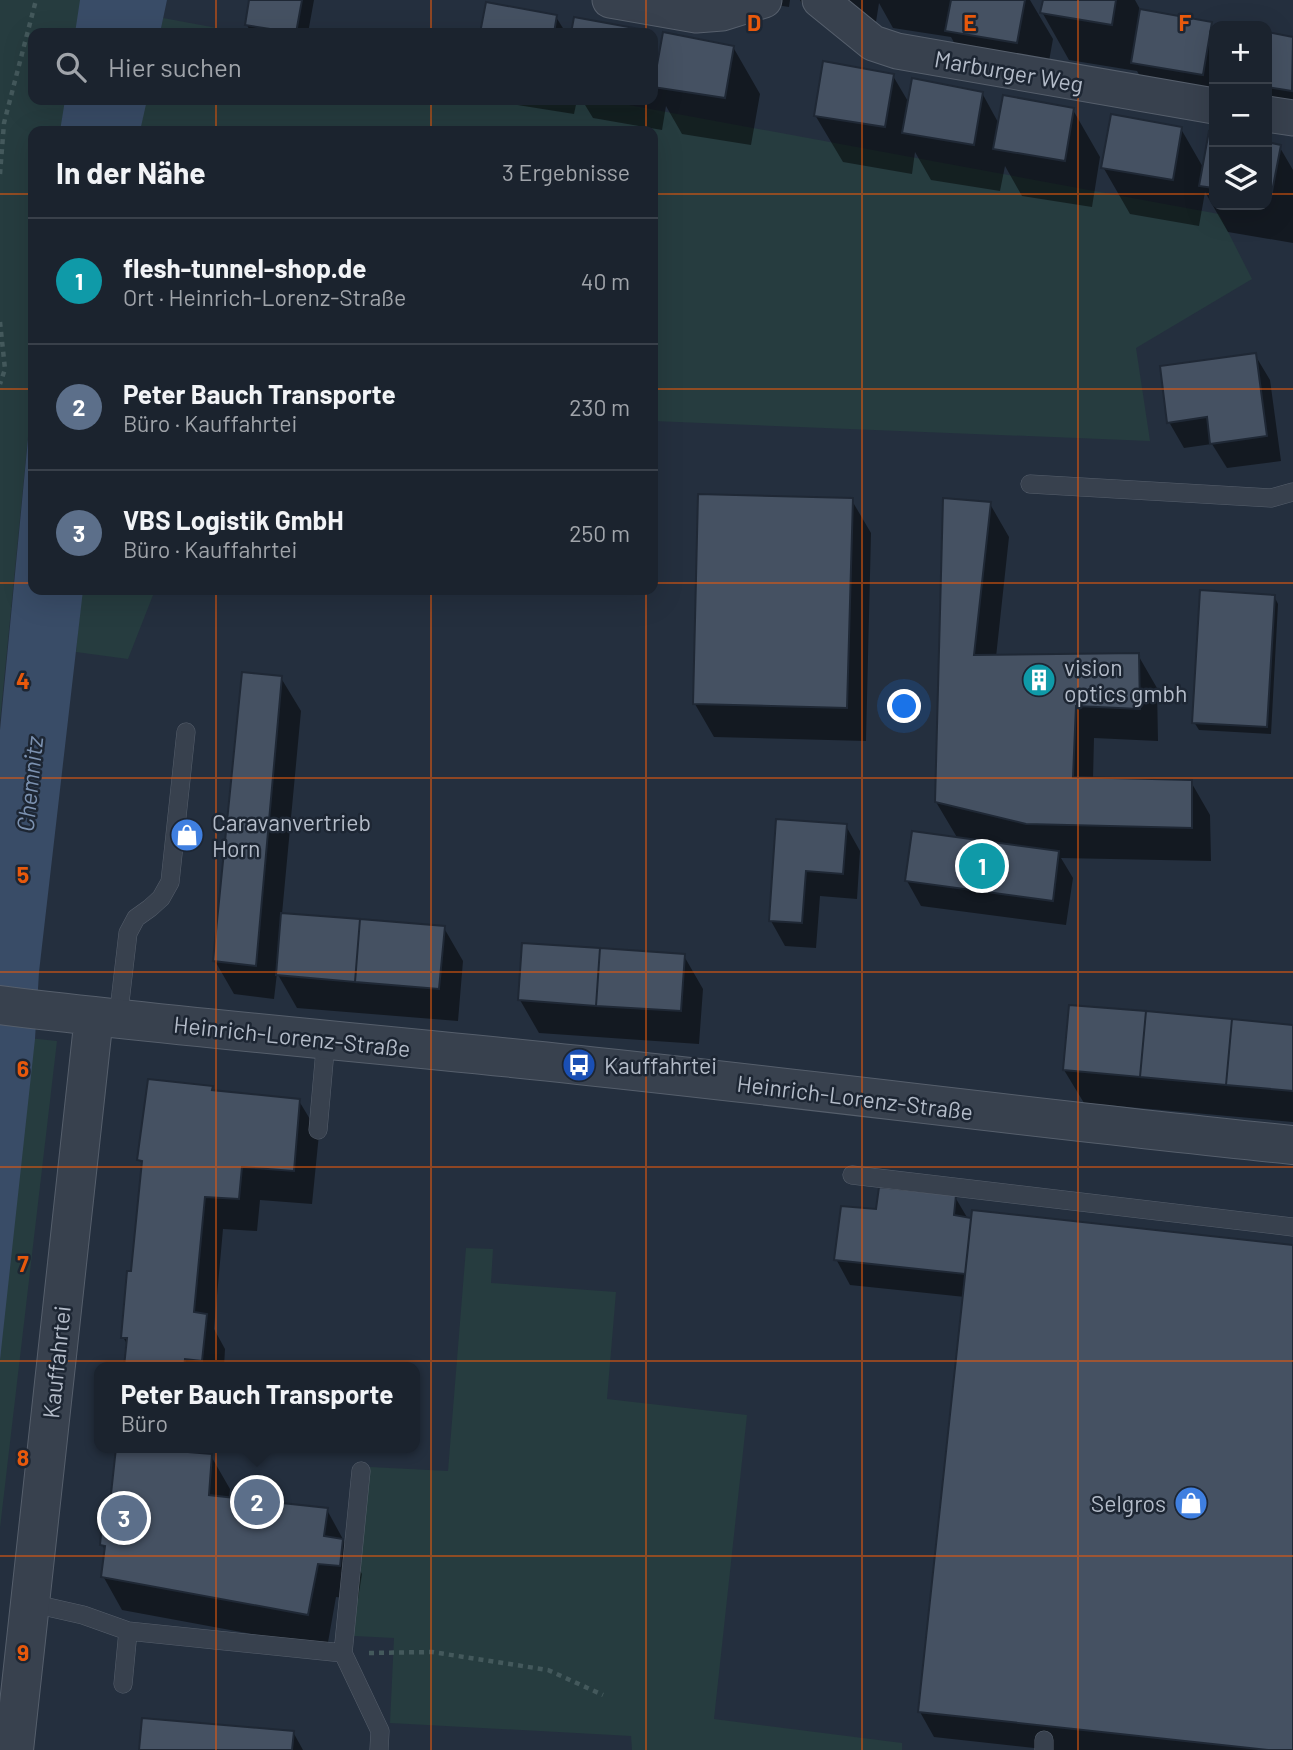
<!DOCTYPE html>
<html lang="de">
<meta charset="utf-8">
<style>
body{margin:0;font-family:Barlow,sans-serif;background:#282f3a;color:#f1f3f6}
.controls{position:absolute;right:21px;top:21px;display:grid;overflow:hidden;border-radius:14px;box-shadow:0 7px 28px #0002}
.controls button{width:63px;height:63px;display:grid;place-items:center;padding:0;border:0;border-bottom:2px solid #39404a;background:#1b232e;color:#f1f3f6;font:35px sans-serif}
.you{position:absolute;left:905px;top:707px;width:24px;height:24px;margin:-18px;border:5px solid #fff;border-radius:50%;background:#1a73e8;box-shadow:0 0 0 10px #1a73e833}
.badge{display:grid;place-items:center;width:46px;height:46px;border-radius:50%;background:#8ab4f8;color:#fff;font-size:23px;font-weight:700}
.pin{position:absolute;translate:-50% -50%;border:4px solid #fff;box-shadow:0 2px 7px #0006}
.popup{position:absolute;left:94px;top:1362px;width:326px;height:91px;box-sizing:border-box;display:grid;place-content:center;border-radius:14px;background:#1b232e;filter:drop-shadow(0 2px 5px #0005);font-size:23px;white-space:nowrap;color:#a0a4aa}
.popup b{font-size:26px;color:#f1f3f6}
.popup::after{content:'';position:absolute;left:50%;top:100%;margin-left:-14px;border:14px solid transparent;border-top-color:#1b232e}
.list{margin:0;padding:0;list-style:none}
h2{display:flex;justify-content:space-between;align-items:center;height:91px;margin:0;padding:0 28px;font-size:30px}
h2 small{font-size:23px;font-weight:400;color:#a0a4aa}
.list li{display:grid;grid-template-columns:46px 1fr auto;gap:21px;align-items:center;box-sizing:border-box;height:126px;padding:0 28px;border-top:2px solid #39404a}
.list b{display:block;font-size:26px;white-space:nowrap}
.list p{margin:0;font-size:23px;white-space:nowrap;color:#a0a4aa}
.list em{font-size:23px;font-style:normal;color:#a0a4aa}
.icon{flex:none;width:38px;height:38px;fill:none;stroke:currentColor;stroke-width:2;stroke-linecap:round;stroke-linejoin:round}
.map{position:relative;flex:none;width:1293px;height:1750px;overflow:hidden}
.search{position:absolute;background:#1b232e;box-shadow:0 7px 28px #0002;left:28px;top:28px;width:630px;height:77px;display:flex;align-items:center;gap:18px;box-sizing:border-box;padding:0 24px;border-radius:14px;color:#a0a4aa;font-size:26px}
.panel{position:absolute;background:#1b232e;box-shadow:0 7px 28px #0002;left:28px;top:126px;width:630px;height:469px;border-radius:14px}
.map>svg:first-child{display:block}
.green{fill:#263c3f}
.water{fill:#394c67}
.shadow{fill:#0007}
.building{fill:#455162;stroke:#1f2835;stroke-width:2}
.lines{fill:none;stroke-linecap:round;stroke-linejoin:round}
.service-casing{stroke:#565f6c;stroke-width:19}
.minor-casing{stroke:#565f6c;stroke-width:37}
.tertiary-casing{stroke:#565f6c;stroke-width:40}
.path{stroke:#44595c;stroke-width:4.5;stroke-dasharray:5 5;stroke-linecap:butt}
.service{stroke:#38414e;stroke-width:18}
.minor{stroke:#38414e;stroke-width:35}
.tertiary{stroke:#38414e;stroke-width:38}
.grid{fill:none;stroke:#e8590c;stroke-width:2;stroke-opacity:0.55}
.labels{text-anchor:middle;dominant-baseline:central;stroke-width:5;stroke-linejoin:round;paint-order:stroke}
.street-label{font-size:23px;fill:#b4bcc9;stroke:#1d2633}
.poi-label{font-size:23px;fill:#b4bcc9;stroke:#1d2633;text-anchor:start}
.water-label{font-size:24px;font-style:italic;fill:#7c92b1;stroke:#1d2633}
.grid-label{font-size:23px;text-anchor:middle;font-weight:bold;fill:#e8590c;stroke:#1d2633;stroke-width:5;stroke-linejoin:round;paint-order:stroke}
</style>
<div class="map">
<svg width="1293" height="1750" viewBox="0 0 1293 1750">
<rect width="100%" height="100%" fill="#242f3e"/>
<path class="green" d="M0,0H81L76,33H33V100H66L61,131H33V387L0,721Z
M163,18L244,33H160Z
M145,100H602L1219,214L1252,279L1136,348L1150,441L653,421V131H139Z
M82,590H155L128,659L76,652Z
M0,1035L57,1041L0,1528Z
M466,1248L493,1249L491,1283L616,1292L607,1399L747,1415L714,1719L902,1743V1750H632L631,1736L390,1723L394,1638L354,1636L370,1467L448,1471Z"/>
<path class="water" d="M80,0H167L160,33H75Z
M65,100H147L140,131H60Z
M33,387V590H83L39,972L35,1039L0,1360V730Z"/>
<path class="shadow" d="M251,0H314L308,33H251L247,25Z
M745,0H790L789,7Z
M800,0H1030L1053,39L1044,89L974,78L951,37L893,28L879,3L876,22L806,11Z
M1044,0H1135L1141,11L1211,24L1214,30V119L1160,110L1137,71L1069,60L1042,12Z
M487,4L556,17L566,33H482Z
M1267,33L1293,38V133L1267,129Z
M653,47L660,59L733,47L760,94L751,145L682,134L666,106L662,130L593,118L582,100H653Z
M893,76L909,103L982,93L999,124L1073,110L1100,157L1092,207L1022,196L1005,166L1000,191L931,180L915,152L912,174L843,162L815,115Z
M503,100H577L574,114L505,103Z
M1181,129L1204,169L1211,133L1214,134V205H1267V144L1279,146L1293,170V243L1228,232L1205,192L1199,226L1130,214L1103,167Z
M1255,355L1270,380L1281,461L1227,468L1212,444L1184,448L1169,422Z
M851,499L871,533L866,741L714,737L695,704Z
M990,504L1009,537L996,657L1138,655L1157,688L1158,741L1094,738L1093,779L1191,782L1210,815L1211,861L1061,858L1073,878L1066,925L921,906L907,881L958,839L936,802Z
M1274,596L1278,604L1271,734L1199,730L1194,722Z
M281,678L301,711L282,914L444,928L463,961L458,1021L297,1008L277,973L274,999L234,994L215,961Z
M778,821L846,826L860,851L857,899L820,896L816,948L785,946L771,921Z
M684,956L703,989L699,1044L539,1033L520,1000Z
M1293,1027V1122L1084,1103L1064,1070Z
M212,1088L214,1092L299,1101L319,1134L312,1204L260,1200L257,1231L223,1229L214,1329L225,1349L224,1367H126L128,1346L123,1337L132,1272L143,1166L139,1159Z
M955,1197L968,1219L1293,1247V1750H1052L934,1737L920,1712L965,1297L850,1285L836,1259L878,1210Z
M117,1448H198V1455L211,1456L230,1489L229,1499L327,1510L362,1574L358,1599L336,1597L327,1648L122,1610L103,1576L106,1552L102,1544L111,1505Z
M293,1732L303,1750H141Z"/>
<path class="building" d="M249,0H302L296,33L245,25Z
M951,0H1025L1017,43L945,31Z
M1043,0H1116L1112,25L1040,13Z
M486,2L557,15L554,33H480Z
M1140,9L1212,22L1203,75L1131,63Z
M574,17L645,30L644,33H571Z
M663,32L734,46L725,98L653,87Z
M1267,32L1293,37L1292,91L1267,87Z
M823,61L894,74L885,127L814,116Z
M912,78L983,92L974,145L902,133Z
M1003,95L1074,108L1065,161L993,149Z
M1111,114L1182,127L1173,180L1101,168Z
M1209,131L1214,132V188L1199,186Z
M1267,142L1281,145L1271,197H1267Z
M1256,353L1267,436L1210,444L1207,417L1167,423L1160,366Z
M698,494L853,498L847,708L693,704Z
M943,498L991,502L974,655L1139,653L1140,709L1076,706L1073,777L1192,780V828L1026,824L935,802Z
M1200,590L1275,595L1267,727L1192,723Z
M242,672L282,676L256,966L213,961Z
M776,819L847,824L843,874L806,871L802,923L769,921Z
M912,831L1059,851L1053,901L905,881Z
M281,913L360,919L355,982L276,975Z
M360,919L445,926L439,989L355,982Z
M522,943L600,948L596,1006L518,1000Z
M600,948L685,954L681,1011L596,1006Z
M1069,1005L1146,1011L1140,1077L1063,1070Z
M1146,1011L1232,1019L1226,1085L1140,1077Z
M1232,1019L1293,1025V1091L1226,1085Z
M148,1079L213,1086L212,1090L300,1099L294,1171L242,1167L239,1199L205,1197L194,1312L207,1314L202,1361L185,1359L184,1367H124L127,1338H121L127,1271H131L142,1161L137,1160Z
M879,1187L956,1195L954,1215L971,1218L965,1274L834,1260L841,1206L876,1209Z
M972,1210L1293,1245V1750H1268L918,1712Z
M116,1448H177V1451L212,1454L209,1495L328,1508L324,1536L343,1539L340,1566L318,1564L308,1615L101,1577L105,1546L100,1545L104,1502L110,1503Z
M142,1718L294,1731L292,1750H139Z"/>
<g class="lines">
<defs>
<path id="service" d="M1030,484L1271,498L1293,492
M118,1019L128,933L136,918L150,908L161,898L170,882L186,732
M318,1130L326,1039
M852,1175L1293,1227
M361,1471L343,1653L380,1731L379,1750
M30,1603L83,1615L128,1631L343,1653
M123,1684L128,1631
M1044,1750V1740"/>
<path id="minor" d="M610,0L696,15L722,13L764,0
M820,0L873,43L897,51L1214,106
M1267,114L1293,118"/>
<path id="tertiary" d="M0,1005C192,1029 386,1044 579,1065C817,1090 1055,1121 1293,1145
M14,1750L94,1016"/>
</defs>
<use href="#service" class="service-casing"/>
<use href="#minor" class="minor-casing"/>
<use href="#tertiary" class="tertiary-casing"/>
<path class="path" d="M0,174L4,123L36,0
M0,322L5,369L0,384
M369,1653L432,1652L548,1670L603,1695"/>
<use href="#service" class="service"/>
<use href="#minor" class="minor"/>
<use href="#tertiary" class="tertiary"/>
</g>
<path class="grid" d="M216,0V33M431,0V33M646,0V33M862,0V1750M1078,0V1750M216,100V131M431,100V131M646,100V131M0,194H33M653,194H1214M1267,194H1293M0,389H33M653,389H1293M0,583H33M653,583H1293M216,590V1750M431,590V1750M646,590V1750M0,778H1293M0,972H1293M0,1167H1293M0,1361H1293M0,1556H1293"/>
<defs>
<symbol id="building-disc" viewBox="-11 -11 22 22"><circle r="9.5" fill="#0f9aa8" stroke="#1d2633"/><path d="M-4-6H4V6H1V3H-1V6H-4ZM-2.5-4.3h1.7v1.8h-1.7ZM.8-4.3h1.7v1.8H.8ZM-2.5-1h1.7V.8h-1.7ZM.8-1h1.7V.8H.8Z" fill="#fff"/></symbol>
<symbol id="shop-disc" viewBox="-11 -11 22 22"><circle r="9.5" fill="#3f7fe0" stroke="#1d2633"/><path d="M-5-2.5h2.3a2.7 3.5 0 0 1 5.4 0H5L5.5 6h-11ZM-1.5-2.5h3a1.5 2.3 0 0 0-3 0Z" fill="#fff"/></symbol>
<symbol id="bus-disc" viewBox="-11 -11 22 22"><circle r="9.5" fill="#1a4fb4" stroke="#1d2633"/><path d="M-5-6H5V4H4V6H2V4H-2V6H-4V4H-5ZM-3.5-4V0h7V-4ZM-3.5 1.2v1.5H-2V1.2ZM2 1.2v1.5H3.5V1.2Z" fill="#fff"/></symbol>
</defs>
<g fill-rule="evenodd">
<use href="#building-disc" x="1020" y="661" width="38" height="38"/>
<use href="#shop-disc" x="168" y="816" width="38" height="38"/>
<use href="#bus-disc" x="560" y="1046" width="38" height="38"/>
<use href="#shop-disc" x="1172" y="1484" width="38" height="38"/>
</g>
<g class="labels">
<g class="street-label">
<text transform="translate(1009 71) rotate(10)">Marburger Weg</text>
<text transform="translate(292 1036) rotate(6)">Heinrich-Lorenz-Straße</text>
<text transform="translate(855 1097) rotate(7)">Heinrich-Lorenz-Straße</text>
<text transform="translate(56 1362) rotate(-84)">Kauffahrtei</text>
</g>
<g class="poi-label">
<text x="1064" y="667">vision<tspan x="1064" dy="26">optics gmbh</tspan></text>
<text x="212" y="822">Caravanvertrieb<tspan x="212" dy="26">Horn</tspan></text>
<text x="604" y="1065">Kauffahrtei</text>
<text x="1166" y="1503" text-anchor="end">Selgros</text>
</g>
<g class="water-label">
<text transform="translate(29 784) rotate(-84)">Chemnitz</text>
</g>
</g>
<g class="grid-label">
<text x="754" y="31">D</text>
<text x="970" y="31">E</text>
<text x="1185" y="31">F</text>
<text x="23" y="689">4</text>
<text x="23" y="883">5</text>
<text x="23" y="1077">6</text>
<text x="23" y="1272">7</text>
<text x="23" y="1466">8</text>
<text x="23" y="1661">9</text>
</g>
</svg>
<div class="controls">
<button>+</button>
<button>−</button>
<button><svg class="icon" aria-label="layers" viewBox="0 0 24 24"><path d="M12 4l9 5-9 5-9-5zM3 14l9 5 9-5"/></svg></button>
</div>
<div class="you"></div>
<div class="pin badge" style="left:982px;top:866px;background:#0f9aa8">1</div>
<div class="pin badge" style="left:257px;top:1502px;background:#5c6f8a">2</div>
<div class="popup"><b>Peter Bauch Transporte</b>Büro</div>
<div class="pin badge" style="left:124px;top:1518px;background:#5c6f8a">3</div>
<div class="search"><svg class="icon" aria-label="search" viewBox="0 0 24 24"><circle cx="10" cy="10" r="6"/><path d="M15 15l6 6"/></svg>Hier suchen</div>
<section class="panel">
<h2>In der Nähe<small>3 Ergebnisse</small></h2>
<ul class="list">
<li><span class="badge" style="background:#0f9aa8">1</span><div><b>flesh-tunnel-shop.de</b><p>Ort · Heinrich-Lorenz-Straße</p></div><em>40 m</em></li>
<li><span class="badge" style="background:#5c6f8a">2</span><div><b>Peter Bauch Transporte</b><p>Büro · Kauffahrtei</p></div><em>230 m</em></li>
<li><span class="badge" style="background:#5c6f8a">3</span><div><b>VBS Logistik GmbH</b><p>Büro · Kauffahrtei</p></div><em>250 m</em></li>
</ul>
</section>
</div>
